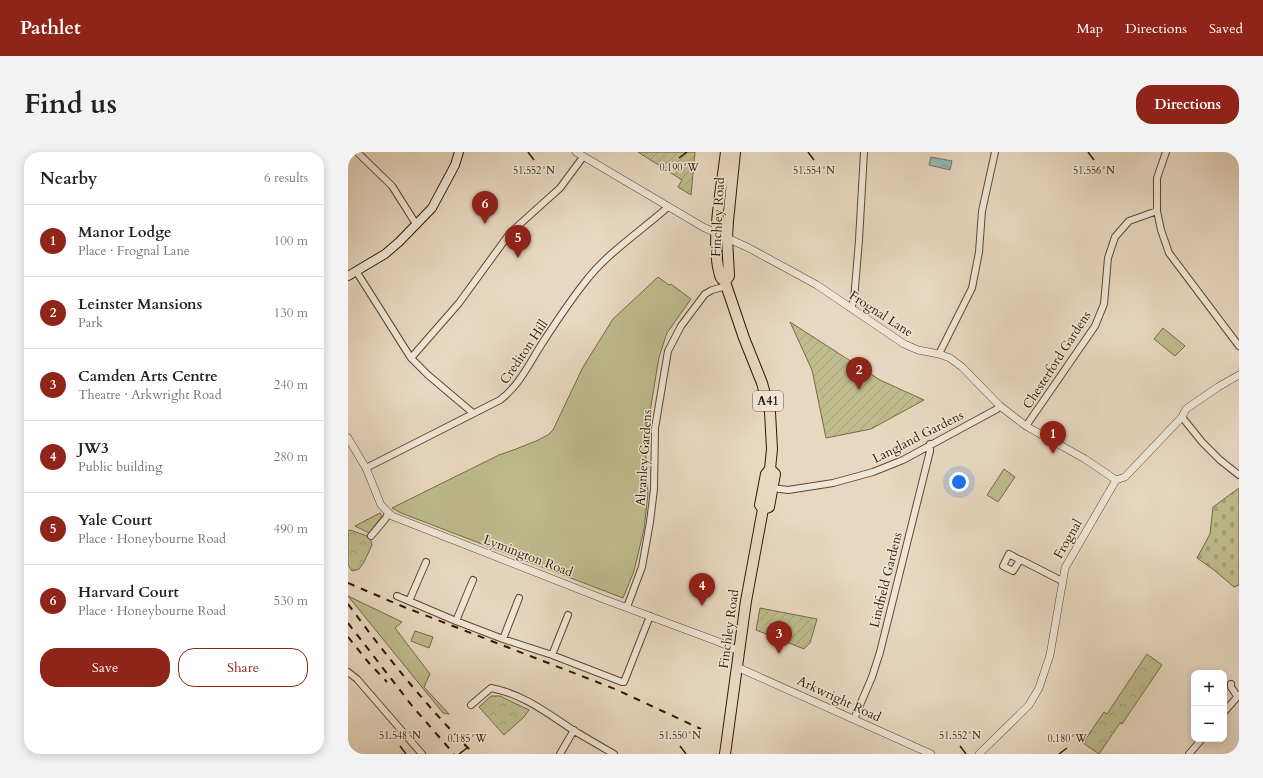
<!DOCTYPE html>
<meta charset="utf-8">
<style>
body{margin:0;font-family:Cardo,serif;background:#f2f2f2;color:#222}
.controls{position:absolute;right:12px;bottom:12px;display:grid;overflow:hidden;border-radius:8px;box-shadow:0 2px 10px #0003}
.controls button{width:36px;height:36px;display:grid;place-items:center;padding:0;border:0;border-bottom:1px solid #e0e0e0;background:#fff;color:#222;font:20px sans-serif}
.you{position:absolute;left:611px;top:330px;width:14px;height:14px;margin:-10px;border:3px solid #fff;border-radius:50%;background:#1a73e8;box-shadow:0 0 0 6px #1a73e833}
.badge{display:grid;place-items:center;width:26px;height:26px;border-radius:50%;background:#8f2418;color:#fff;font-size:13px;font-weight:700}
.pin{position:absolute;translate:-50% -33px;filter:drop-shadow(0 1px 2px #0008)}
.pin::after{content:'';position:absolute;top:21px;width:14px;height:12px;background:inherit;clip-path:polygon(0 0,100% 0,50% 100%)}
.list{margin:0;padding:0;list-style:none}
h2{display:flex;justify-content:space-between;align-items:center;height:52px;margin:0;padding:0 16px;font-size:17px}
h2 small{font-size:13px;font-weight:400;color:#767676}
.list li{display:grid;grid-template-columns:26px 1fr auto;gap:12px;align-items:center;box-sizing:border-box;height:72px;padding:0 16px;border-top:1px solid #e0e0e0}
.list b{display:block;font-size:15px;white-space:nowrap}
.list p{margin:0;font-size:13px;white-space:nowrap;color:#767676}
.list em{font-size:13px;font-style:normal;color:#767676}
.actions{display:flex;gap:8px;padding:12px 16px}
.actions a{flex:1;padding:9px 0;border:1px solid #8f2418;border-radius:16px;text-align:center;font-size:14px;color:#8f2418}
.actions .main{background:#8f2418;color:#fff}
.map{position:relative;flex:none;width:891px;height:602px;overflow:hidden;border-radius:16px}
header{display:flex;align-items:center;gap:24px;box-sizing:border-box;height:56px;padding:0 20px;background:#8f2418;color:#fff}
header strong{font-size:19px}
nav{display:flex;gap:22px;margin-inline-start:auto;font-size:14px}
.intro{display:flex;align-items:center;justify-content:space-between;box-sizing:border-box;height:96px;padding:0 24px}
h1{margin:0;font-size:28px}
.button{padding:10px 18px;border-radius:16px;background:#8f2418;color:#fff;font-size:14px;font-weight:700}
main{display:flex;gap:24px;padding:0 24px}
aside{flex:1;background:#fff;border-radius:16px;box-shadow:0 2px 10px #0003}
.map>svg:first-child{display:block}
.grass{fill:#bebc8d;stroke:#766a46}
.forest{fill:url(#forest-crowns);stroke:#766a46}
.cemetery{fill:url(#cemetery-stones);stroke:#766a46}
.garden{fill:url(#garden-furrows);stroke:#766a46}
.water{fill:url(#water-waves);stroke:#6e796f}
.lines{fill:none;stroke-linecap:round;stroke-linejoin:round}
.minor-casing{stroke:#5c4930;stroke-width:8}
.tertiary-casing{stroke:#5c4930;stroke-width:8}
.secondary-casing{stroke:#2e1900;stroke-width:10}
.trunk-casing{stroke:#2e1900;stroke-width:12}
.minor{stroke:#f0e6d7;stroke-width:6}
.tertiary{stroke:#f0e6d7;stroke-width:7}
.secondary{stroke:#f0e6d7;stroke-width:8}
.trunk{stroke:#e8d8c1;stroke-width:10}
.rail{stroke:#2e1900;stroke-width:2;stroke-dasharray:7 7;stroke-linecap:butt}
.ticks{fill:none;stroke:#2e1900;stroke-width:1.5}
.labels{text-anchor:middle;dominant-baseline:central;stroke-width:3;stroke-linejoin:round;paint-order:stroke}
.shield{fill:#f0e6d7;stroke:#685640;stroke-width:1}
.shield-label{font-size:12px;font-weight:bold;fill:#2e1900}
.street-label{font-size:13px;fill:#2e1900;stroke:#f0e6d7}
.ticks-label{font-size:10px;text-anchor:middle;fill:#2e1900;stroke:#f0e6d7;stroke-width:3;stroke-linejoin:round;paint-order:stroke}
</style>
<header>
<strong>Pathlet</strong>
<nav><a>Map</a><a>Directions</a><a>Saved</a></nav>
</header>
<div class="intro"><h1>Find us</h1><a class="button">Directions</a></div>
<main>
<aside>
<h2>Nearby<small>6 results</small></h2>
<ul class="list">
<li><span class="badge">1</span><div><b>Manor Lodge</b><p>Place · Frognal Lane</p></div><em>100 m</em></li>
<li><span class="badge">2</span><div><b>Leinster Mansions</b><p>Park</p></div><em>130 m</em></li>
<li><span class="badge">3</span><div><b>Camden Arts Centre</b><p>Theatre · Arkwright Road</p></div><em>240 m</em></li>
<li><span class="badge">4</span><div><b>JW3</b><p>Public building</p></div><em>280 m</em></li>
<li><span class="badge">5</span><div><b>Yale Court</b><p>Place · Honeybourne Road</p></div><em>490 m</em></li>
<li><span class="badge">6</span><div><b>Harvard Court</b><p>Place · Honeybourne Road</p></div><em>530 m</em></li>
</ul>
<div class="actions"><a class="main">Save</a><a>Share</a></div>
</aside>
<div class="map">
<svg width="891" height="602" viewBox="0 0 891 602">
<defs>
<pattern id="forest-crowns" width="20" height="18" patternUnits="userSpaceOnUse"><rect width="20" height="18" fill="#bebc8d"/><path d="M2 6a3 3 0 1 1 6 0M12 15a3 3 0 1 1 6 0" fill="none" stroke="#a4a178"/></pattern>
<pattern id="cemetery-stones" width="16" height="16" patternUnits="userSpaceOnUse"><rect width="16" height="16" fill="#bebc8d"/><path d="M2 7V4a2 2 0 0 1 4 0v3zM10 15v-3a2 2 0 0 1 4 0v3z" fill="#a4a178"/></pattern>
<pattern id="garden-furrows" width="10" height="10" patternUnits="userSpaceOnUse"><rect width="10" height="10" fill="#bebc8d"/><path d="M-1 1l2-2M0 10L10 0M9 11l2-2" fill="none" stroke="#a4a178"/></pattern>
<pattern id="water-waves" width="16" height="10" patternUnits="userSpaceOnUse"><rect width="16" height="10" fill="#98b9b9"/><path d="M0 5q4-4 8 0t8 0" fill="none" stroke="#839e9d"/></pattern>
</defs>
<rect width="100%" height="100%" fill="#e8d8c1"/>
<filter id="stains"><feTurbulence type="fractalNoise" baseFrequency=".005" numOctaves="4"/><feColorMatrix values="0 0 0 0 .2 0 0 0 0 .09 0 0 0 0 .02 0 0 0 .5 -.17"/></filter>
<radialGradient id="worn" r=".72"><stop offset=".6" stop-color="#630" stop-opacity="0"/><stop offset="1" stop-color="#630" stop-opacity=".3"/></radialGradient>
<path class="grass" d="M310,125L321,133L323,132L343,147L319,181L311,205L297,290L300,342L296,377L286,419L275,446L53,361L44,356L151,303L168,297L188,289L200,283L205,278L235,215L265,167Z
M815,176L837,194L827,204L806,187Z
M656,317L667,325L650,350L639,343Z
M32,361L34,364L21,381L7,374Z
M0,444L54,470L47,476L82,522L76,535L101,562L95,561Z
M67,479L85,485L81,496L63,489Z"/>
<path class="forest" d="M2,378L22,385L24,393L16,410L11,417L4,419L0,413V379Z
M799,502L814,513L774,572L772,571L751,602L735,591L756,560L759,562Z
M143,544H152L181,558L176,565L156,583L131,555Z"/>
<path class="cemetery" d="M891,336V433L886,435L866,418L849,406L862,382L865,355Z"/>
<path class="garden" d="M290,0H347L343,43L330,35L334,28Z
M442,170L532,228L576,248L523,277L478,286L464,218Z
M412,456L469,467L462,491L456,497L408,478Z"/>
<path class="water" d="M583,5L604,9L602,18L581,13Z"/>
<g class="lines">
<defs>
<path id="minor" d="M9,0L44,34L68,72
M818,0L809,26V59L813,78L821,101L891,194
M8,119L63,206L80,223L125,261
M503,156L506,148L511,88L516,0
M591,202L624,136L631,100L634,59L647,0
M63,206L111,151L162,81L212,36L235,5
M834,265L854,290L872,308L891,323
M678,274L747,174L756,152L760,106L767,85L781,69L809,59
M18,316L152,248C172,233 182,210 195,190C208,170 222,149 237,130C259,101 293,79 320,55
M424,336L440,338L485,331L525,320L555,308L649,257L652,254
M23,384L38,366L40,361
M672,408L665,419L655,414L661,402L672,408H673L714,429
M49,444L108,469L155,487L204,503L274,530H276L302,464
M61,449L78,410
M279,455L294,415L302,370L306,337L307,276L320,199L333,174L357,142L364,138L379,134
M108,469L125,428
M155,487L171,446
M204,503L220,463
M0,520L9,527L74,602
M883,532V535L889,544
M123,553L143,536C175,542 199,561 225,578C238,586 252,594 266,602
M876,560L891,543
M506,567L524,525L532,500L582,299V292
M212,602L226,578
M841,602L854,587"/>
<path id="tertiary" d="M228,0L355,75L401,96L469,133L556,192L570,198L591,202L602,206L614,215L652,254L678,274L737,307L768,328
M0,286L18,316L33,353L44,364L258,448L371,490L391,499
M389,515L583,602
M631,602L681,553L691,536L702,503L717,416L768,328L777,325L834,265L838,257L870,235L891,223"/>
<path id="secondary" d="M0,124L37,102L51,90L84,56L107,13L111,0"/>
<path id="trunk" d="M377,130L381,124L379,86L380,69L387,0
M415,357L421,355L427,322L422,317
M377,602L398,449L415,357L412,353L418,322L422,317L424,297L422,260L414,231L396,186L377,130C375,128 372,126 372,123C362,91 374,34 378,0"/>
</defs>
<use href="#minor" class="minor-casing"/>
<use href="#tertiary" class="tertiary-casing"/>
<use href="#secondary" class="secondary-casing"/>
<use href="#trunk" class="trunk-casing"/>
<use href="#minor" class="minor"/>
<use href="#tertiary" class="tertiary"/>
<use href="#secondary" class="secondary"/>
<use href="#trunk" class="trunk"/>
<path class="rail" d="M0,431L56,455L267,537L353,577
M0,452C39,505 80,556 126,602
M0,471L65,555L106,602
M0,485L21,511L39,530"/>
</g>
<path class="ticks" d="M180,0L186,8M460,0L466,8M740,0L746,8M331,6L339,0M52,594L58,602M332,594L338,602M612,594L618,602M111,602L119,596M711,602L719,596"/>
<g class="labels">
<rect class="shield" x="405" y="239" width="30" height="20" rx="3"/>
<g class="shield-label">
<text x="420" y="249">A41</text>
</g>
<g class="street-label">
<text transform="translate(370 65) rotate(-87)">Finchley Road</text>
<text transform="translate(533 162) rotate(33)">Frognal Lane</text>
<text transform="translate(176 200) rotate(-56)">Crediton Hill</text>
<text transform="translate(709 208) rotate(-57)">Chesterford Gardens</text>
<text transform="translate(570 285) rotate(-27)">Langland Gardens</text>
<text transform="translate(296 306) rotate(-86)">Alvanley Gardens</text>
<text transform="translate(720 387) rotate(-60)">Frognal</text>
<text transform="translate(180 404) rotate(21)">Lymington Road</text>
<text transform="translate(538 428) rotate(-76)">Lindfield Gardens</text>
<text transform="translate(381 477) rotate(-82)">Finchley Road</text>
<text transform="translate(491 547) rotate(25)">Arkwright Road</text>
</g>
</g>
<g class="ticks-label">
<text x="331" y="19">0.190°W</text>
<text x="186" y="22">51.552°N</text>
<text x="466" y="22">51.554°N</text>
<text x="746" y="22">51.556°N</text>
<text x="52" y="587">51.548°N</text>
<text x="332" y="587">51.550°N</text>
<text x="612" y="587">51.552°N</text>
<text x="119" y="590">0.185°W</text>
<text x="719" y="590">0.180°W</text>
</g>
<rect width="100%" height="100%" filter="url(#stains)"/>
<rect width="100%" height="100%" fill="url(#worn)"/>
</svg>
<div class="controls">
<button>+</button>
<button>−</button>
</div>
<div class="you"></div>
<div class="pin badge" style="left:705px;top:302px">1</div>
<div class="pin badge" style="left:511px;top:238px">2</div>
<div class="pin badge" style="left:431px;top:502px">3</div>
<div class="pin badge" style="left:354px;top:454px">4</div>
<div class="pin badge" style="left:170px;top:106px">5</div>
<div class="pin badge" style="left:137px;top:72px">6</div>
</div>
</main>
